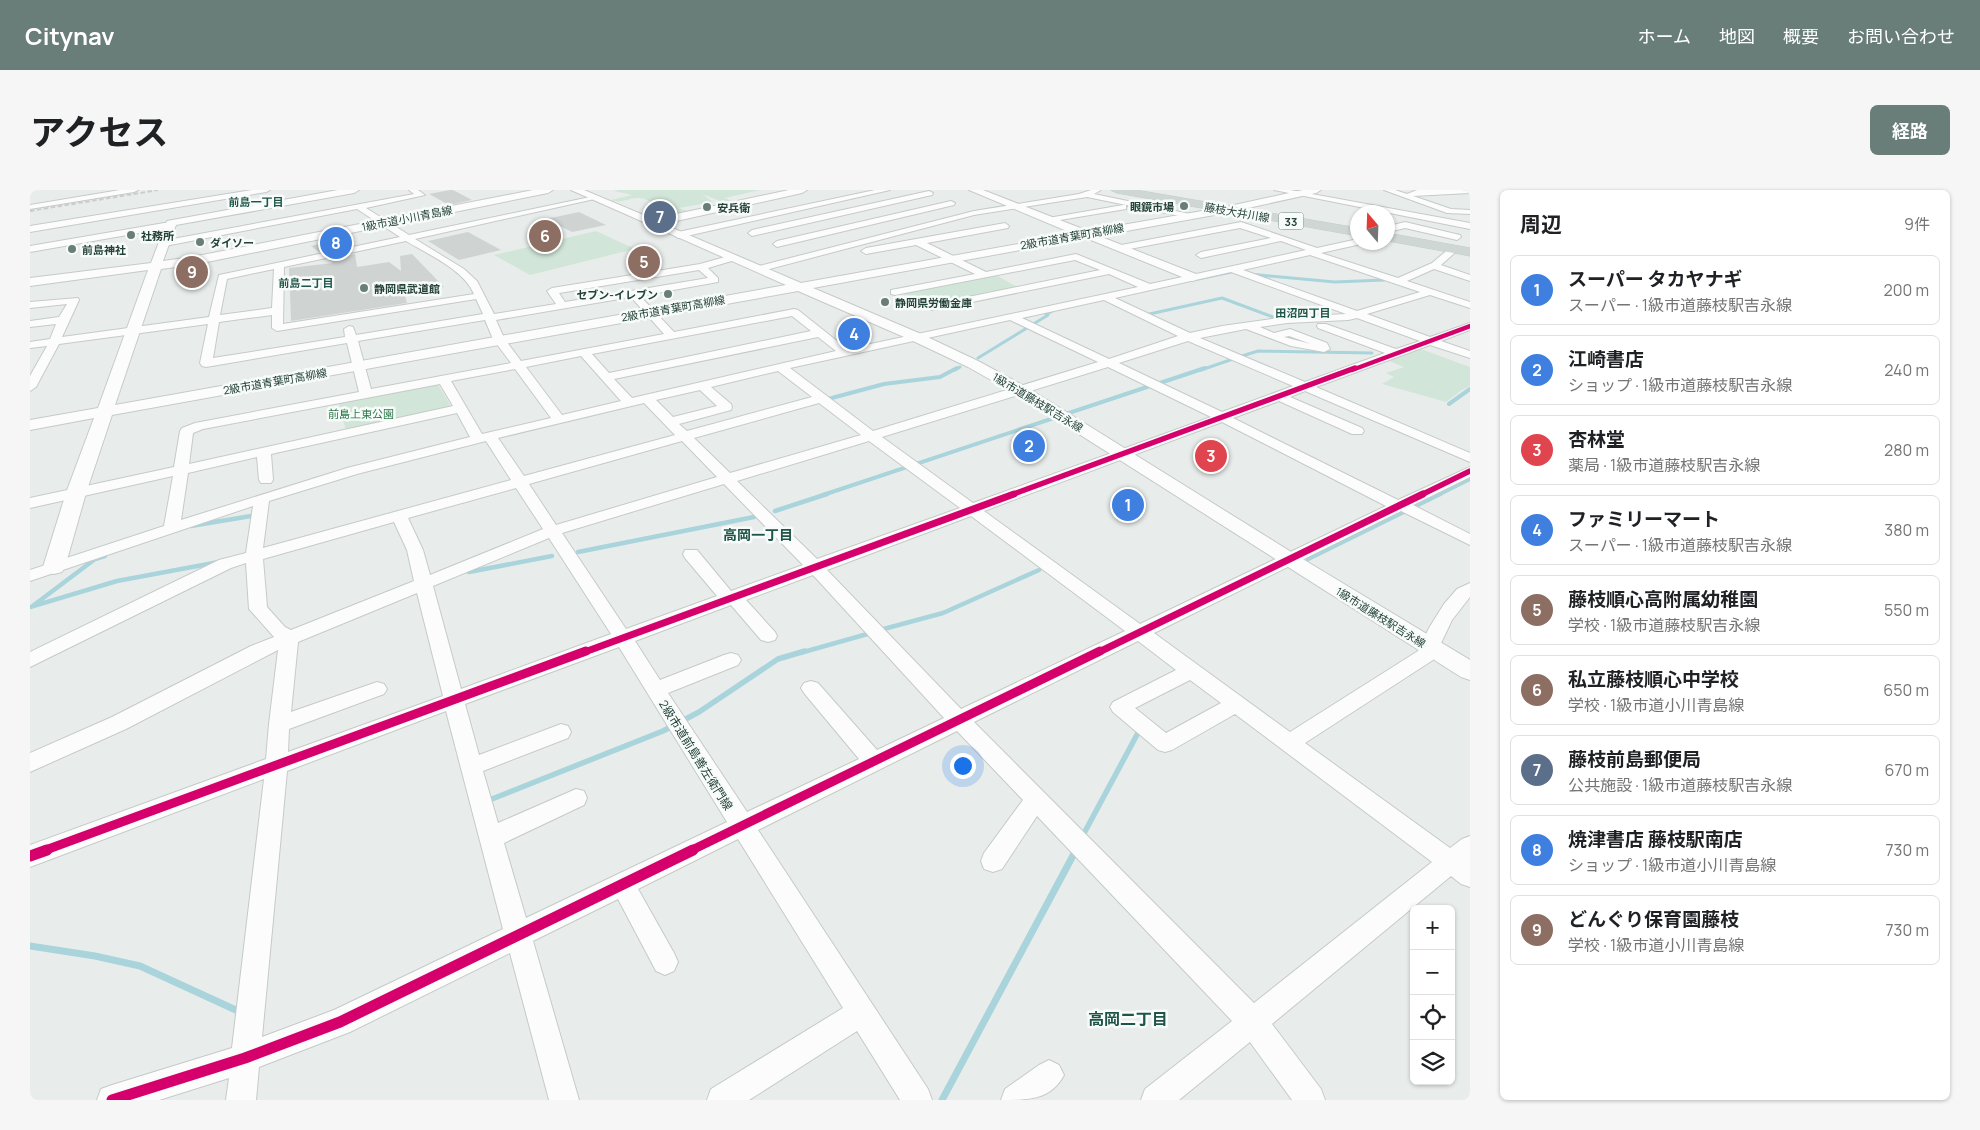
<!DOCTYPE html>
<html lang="ja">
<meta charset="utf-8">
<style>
body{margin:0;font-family:Manrope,"Noto Sans JP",sans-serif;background:#f6f6f6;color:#202124}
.controls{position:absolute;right:15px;bottom:15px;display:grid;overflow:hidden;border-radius:8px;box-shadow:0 1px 4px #0004}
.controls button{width:45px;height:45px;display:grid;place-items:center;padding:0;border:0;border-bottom:1px solid #e0e0e0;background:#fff;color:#202124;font:25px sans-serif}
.compass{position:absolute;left:1320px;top:15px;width:45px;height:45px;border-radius:50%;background:#fff;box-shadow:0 1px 4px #0004;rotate:341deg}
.you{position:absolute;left:932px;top:575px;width:18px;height:18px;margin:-12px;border:4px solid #fff;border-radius:50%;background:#1a73e8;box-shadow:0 0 0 8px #1a73e833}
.badge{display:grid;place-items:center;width:32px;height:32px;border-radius:50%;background:#697e78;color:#fff;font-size:16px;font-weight:700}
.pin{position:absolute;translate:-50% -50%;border:2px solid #fff;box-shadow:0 1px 5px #0006}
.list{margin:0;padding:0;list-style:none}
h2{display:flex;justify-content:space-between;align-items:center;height:65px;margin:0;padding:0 20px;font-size:21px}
h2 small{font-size:16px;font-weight:400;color:#757577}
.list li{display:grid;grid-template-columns:32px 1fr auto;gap:15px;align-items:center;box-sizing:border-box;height:70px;margin:0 10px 10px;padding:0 10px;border:1px solid #e0e0e0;border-radius:8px}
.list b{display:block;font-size:19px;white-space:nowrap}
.list p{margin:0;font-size:16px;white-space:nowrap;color:#757577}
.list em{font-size:16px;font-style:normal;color:#757577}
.icon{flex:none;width:28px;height:28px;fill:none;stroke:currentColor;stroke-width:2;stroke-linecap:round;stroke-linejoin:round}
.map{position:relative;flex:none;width:1440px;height:910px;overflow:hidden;border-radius:8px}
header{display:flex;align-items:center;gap:30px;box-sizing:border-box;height:70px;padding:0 25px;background:#697e78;color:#fff}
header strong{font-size:24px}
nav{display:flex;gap:28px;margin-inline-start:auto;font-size:18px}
.intro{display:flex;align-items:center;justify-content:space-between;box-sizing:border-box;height:120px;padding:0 30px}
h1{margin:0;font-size:35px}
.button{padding:12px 22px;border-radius:8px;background:#697e78;color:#fff;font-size:18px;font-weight:700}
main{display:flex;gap:30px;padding:0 30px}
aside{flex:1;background:#fff;border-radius:8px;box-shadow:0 1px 4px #0004}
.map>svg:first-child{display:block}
.green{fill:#d1e6d8}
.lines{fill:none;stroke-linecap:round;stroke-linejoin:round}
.stream-far4{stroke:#a9d4db;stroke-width:3}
.stream-far3{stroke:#a9d4db;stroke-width:4}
.stream-far2{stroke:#a9d4db;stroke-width:4.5}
.stream-far1{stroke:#a9d4db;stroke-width:5.5}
.stream{stroke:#a9d4db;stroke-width:7}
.building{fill:#cfd4d2}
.minor-casing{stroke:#c5cac8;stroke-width:2}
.tertiary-casing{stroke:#c5cac8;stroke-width:2}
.primary-casing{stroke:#c3ccc9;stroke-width:1}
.minor{fill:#fcfcfc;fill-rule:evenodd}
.tertiary{fill:#fcfcfc;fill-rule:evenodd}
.primary{fill:#cfd7d5;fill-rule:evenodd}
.rail{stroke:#c9cdcc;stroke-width:2;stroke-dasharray:4.5 2.5;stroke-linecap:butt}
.cycleway-far4-casing{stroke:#f7fbf9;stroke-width:6}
.cycleway-far3-casing{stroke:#f7fbf9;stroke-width:8}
.cycleway-far2-casing{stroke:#f7fbf9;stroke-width:9}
.cycleway-far1-casing{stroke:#f7fbf9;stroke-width:12}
.cycleway-casing{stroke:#f7fbf9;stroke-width:14}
.cycleway-far4{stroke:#d6006c;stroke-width:4.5}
.cycleway-far3{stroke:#d6006c;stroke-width:5.5}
.cycleway-far2{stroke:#d6006c;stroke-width:7}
.cycleway-far1{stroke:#d6006c;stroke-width:9}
.cycleway{stroke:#d6006c;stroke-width:11}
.poi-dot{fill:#697e78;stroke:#f7fbf9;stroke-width:2}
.labels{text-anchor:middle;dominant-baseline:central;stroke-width:5;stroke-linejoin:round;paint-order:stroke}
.far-neighbourhood-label{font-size:11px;font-weight:bold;fill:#1f5548;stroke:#f7fbf9}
.far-poi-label{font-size:11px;font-weight:bold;fill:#24423a;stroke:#f7fbf9;text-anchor:start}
.far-street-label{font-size:11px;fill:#24423a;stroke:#f7fbf9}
.shield{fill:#f7fbf9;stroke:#637a73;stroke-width:1}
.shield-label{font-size:11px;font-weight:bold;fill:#24423a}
.far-park-label{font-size:11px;fill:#2d7a4b;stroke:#f7fbf9}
.street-label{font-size:12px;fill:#24423a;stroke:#f7fbf9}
.neighbourhood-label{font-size:14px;font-weight:bold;fill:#1f5548;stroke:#f7fbf9}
.near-neighbourhood-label{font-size:16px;font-weight:bold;fill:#1f5548;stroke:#f7fbf9}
</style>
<header>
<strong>Citynav</strong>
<nav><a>ホーム</a><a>地図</a><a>概要</a><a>お問い合わせ</a></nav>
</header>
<div class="intro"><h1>アクセス</h1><a class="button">経路</a></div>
<main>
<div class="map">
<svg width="1440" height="910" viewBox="0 0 1440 910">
<rect width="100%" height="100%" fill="#e8edeb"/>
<path class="green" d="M588,0H730L695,8L706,13L698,14L672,4L683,12L649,18L660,22L643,26C632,20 620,8 608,8C598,8 592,14 581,10L602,5L584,1Z
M566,41L605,59L500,85L464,65Z
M966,85L989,98L902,115L874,104L875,102Z
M1391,159L1440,177V196L1432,200L1416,212L1352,194L1364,187L1356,183L1374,177L1359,171Z
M407,193L422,218L316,241L308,211Z"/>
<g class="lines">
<path class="stream-far4" d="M1219,84L1305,92L1354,90
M1168,89L1206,81
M1115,125L1192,108L1251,130
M1212,166L1228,161L1342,163
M948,168L1018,125L1015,123L1021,122
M925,180L930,177
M1171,180L1203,169"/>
<path class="stream-far3" d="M1127,194L1175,178
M798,209L854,194L910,187L927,178
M1419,214L1440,199
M793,305L1120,196
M1408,305L1440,289"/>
<path class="stream-far2" d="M745,321L797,304
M161,336L221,326
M548,362L724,327
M1278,369L1410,304
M433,379L439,382L522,366
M4,415L65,369L75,366
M0,417L87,391L189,372
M850,440L913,423L1009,380
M770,463L841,443"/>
<path class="stream-far1" d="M457,611L633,541L669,522L748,469L775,461
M1052,647L1109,541
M1045,661L1046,659"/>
<path class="stream" d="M0,756L65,766L110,776L208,821
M912,910L1046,660"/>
</g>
<path class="building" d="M420,0H423L442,10L419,15L399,4Z
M549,22L576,35L542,42L516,29Z
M438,42L471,60L429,70L398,51Z
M322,46L324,55L289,62L281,56Z
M325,64L327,77L359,72L371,81L370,66L382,64L414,97L374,102L377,113L261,131L259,78L303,73L298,70Z"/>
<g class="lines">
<defs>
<path id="minor" d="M90,0H108L104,2L0,19V15Z
M222,0H240L236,2L0,42V36Z
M379,0H388L395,5L336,18L379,45L565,6L569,8L385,49L434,79L447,91L464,124L526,114L517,101L522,98L670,74L702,65L707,68L705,70L678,78L688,88V92L610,106L644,142L764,119L768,120L817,159L1108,97L1079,84L903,120L899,119L898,117L899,115L1070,80L1045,70L865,105L861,104V100L945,84L886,55L836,64L831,61L836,58L975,33L979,36L978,38L897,53L956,82L1046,64L1120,94L1276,60L1251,51L1171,68L1166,65L1171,62L1241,48L1210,38L1089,61L1085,58L1086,56L1211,32L1287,58L1328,49V52H1332L1331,54L1291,63L1368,88L1402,73L1421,57H1427L1429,59L1411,75L1440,85V91L1404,79L1377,91L1440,112V118L1400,105L1337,124L1400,147L1440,133V140L1411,151L1440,161V168L1400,155L1286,197L1440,263V272L1275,201L1260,207L1332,238L1334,241L1332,244H1322L1249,211L1203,228L1368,310L1440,277V287L1383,315L1440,344V355L1371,321L1124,443L1260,542L1388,461L1399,438L1414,414L1427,399L1440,393V407L1422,430L1403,470L1275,553L1420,658L1432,649L1440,646V697L1431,694L1421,686L1242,834L1291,899L1295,910H1262L1220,852L1149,910H1111L1115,899L1202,831L1007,626L972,679L963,682L954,679L951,671L954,663L993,610L927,541L728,640L898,899L902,910H870L827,841L719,910H677L681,899L813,818L708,649L608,699L644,763L648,772L644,781L635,785L626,781L588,709L503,751L549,910H519L480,763L320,842L229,877L226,910H196L199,888L129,910H67L71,899L82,895L202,858L234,589L0,677V655L236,569L239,534L248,460L96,539L0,582V563L82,527L221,456L244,447L219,419L216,373L201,378L0,477V462L189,370L216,363L223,316L0,391V380L134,336L143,286L0,318V308L144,277L150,241L152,238L165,233L329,202L317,153L176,177L172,176L170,173L178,134L29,154L6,197L0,201V186L17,156L0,158V152L20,149L26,134L0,137V131L29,127L37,114L0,118V112L48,108L49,110L32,147L179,127L189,85L370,47L327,19L135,56L131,53L132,51L384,4ZM376,51C399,65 433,79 444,104L253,134L254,77ZM1280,65L1390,102L1327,121L1213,80ZM244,79L242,118L190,125L197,89ZM669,80L678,88L535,112L529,103ZM1201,82L1316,124L1257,127L1192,136L1160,143L1085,108ZM601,107L634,144L491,171L474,148L466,130ZM446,109L453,124L326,145L323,137L319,136L314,139L315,147L183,168L189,132L242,125V138L247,141ZM1074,110L1148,146L1079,169L992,128ZM762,126L781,141L579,183L562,164ZM1327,128L1390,151L1366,159L1296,134H1288L1287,136L1288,138L1355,163L1275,192L1170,148L1216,139L1261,156L1294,162L1300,159L1297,153L1260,139L1244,143L1230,137L1257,133L1318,130ZM455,130L463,149L481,173L341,199L328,151ZM980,130L1068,172L843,241L760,178ZM1259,146L1281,154L1254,147ZM788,147L806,161L602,208L584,189ZM1158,151L1263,196L1192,222L1089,173ZM551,166L591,211L532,225L496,177ZM1078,177L1181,227L943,313L852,247ZM485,179L521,228L452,244L421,191ZM748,181L782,207L657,241L649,234L701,220L702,217L701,214L681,197ZM410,194L423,216L159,274L163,243L173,239ZM670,200L687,216L643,227L626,210ZM614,213L645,245L494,286L468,248ZM789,213L831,245L700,283L664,248ZM427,223L440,247L317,278L151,330L158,283L227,267L229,290L231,293H241L243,290L241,264ZM1192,232L1356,316L1110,434L954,321ZM456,251L481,290L233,358L239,311L327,284ZM652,251L687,287L526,335L499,294ZM839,251L930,318L787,369L707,291ZM694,294L773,375L701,401L667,360H655L653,364L655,368L687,406L596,439L532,343ZM486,298L513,339L400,385L393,360L378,328ZM941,326L1095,441L931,519L797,380ZM364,332L377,360L384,391L261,440L255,437L237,417L233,369ZM519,348L581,444L431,499L403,396ZM783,385L914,528L847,560L788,493L781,491L774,493L771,498L774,503L829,569L717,622L638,503L708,475L711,470L708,465L701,463L694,465L630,490L605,451L701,415L731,450L738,452L745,450L747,446L745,442L716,410ZM387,403L413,506L258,562L259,539L354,504L357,499L354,494L347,492L261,522L268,452ZM1108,451L1146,480L1083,512L1080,517L1083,522L1128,560L1135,562L1142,560L1205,524L1402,672L1224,813L944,532ZM589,457L697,632L496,728L474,653L554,615L557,608L554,601L546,599L468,633L453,581L538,548L541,542L538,536L531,534L449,565L435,514ZM1160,490L1191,513L1136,543L1105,518ZM416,521L473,739L304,820L232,847L257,581Z
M845,0H860L648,48L644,45L648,42Z
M1061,0H1071L1064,4L1160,24L1164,26L1160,28L1057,7L944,25L728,82L723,79L725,77L944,21L1049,4Z
M1244,0H1260L1440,33V39Z
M1354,0H1365L1377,4L1387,0H1440V3L1383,6L1421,19L1440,20V24L1417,23Z
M899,1L903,3L902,5L722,46L718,43L722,40Z
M921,11L925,13L924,15L747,57L743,54L747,51Z
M1093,15H1096V19L1018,32L1014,30L1018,28Z
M140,32L143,33V37L0,62V56Z
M1375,32L1430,45L1431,47L1427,50L1375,38L1363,41L1358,39V35H1363Z
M1019,870L1029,875L1034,885C1021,910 998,910 971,910L975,899L1009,875Z"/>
<path id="tertiary" d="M308,0H329L324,3L146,35L133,71L162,67L503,0H523L518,3L162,75L131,79L85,215L756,95L541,0H554L623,29L759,0H777L772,3L633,34L771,93L1044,44L939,0H953L1058,41L1195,17L1273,0H1291L1286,3L1195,23L1069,46L1166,84L1168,87L1166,90L1162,91L1056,48L783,98L891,144L948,171L998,198L1266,365L1440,470V490L1431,487L986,204L938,177L881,150L768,101L82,225L56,303L35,377L32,382L24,384L16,382L13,377L36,303L64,228L0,240V230L68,218L118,80L0,96V88L121,73L137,31Z"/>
<path id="primary" d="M1081,0H1106L1328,38V46L1087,3Z
M1358,43L1440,58V66L1358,51Z"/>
</defs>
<use href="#minor" class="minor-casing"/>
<use href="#tertiary" class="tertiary-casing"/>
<use href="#primary" class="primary-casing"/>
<use href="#minor" class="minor"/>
<use href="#tertiary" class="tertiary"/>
<use href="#primary" class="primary"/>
<path class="rail" d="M0,21L128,0"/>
<defs>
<path id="cycleway-far4" d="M1322,180L1440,136"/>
<path id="cycleway-far3" d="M981,305L1325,178
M1391,305L1440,281"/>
<path id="cycleway-far2" d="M552,463L984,304
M1067,463L1393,304"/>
<path id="cycleway-far1" d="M13,661L556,461
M660,661L1070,461"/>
<path id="cycleway" d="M0,666L17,660
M82,910L215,868L310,832L663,660"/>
</defs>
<use href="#cycleway-far4" class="cycleway-far4-casing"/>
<use href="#cycleway-far3" class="cycleway-far3-casing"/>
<use href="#cycleway-far2" class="cycleway-far2-casing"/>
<use href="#cycleway-far1" class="cycleway-far1-casing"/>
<use href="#cycleway" class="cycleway-casing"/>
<use href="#cycleway-far4" class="cycleway-far4"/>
<use href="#cycleway-far3" class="cycleway-far3"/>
<use href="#cycleway-far2" class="cycleway-far2"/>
<use href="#cycleway-far1" class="cycleway-far1"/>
<use href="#cycleway" class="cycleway"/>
</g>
<g class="poi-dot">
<circle cx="1154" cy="16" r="5"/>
<circle cx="677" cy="17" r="5"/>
<circle cx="101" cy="45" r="5"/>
<circle cx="170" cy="52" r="5"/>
<circle cx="42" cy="59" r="5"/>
<circle cx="334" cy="98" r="5"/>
<circle cx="638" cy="104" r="5"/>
<circle cx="855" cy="112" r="5"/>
</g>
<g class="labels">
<g class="far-neighbourhood-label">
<text x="226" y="11">前島一丁目</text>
<text x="276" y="92">前島二丁目</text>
<text x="1273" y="122">田沼四丁目</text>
</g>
<g class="far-poi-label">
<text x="1144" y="16" text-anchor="end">眼鏡市場</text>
<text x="687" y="17">安兵衛</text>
<text x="111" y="45">社務所</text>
<text x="180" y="52">ダイソー</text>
<text x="52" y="59">前島神社</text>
<text x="344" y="98">静岡県武道館</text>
<text x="628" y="104" text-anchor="end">セブン-イレブン</text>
<text x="865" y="112">静岡県労働金庫</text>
</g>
<g class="far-street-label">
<text transform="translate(1207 22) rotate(10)">藤枝大井川線</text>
<text transform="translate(377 28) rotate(-11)">1級市道小川青島線</text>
<text transform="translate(1042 46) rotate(-10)">2級市道青葉町高柳線</text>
<text transform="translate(643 118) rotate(-10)">2級市道青葉町高柳線</text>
<text transform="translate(245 191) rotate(-10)">2級市道青葉町高柳線</text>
<text transform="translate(1008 212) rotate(31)">1級市道藤枝駅吉永線</text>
<text transform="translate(1351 427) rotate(32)">1級市道藤枝駅吉永線</text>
</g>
<rect class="shield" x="1248.5" y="22.5" width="25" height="17" rx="4"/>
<g class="shield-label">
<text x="1261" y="31">33</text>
</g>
<g class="far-park-label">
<text x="331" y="223">前島上東公園</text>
</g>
<g class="street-label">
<text transform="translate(666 565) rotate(58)">2級市道前島善左衛門線</text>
</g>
<g class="neighbourhood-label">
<text x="728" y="344">高岡一丁目</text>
</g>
<g class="near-neighbourhood-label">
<text x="1098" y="829">高岡二丁目</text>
</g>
</g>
</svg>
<div class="controls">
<button>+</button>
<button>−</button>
<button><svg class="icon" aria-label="locate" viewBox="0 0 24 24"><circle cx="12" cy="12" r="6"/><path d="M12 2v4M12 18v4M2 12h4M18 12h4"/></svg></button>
<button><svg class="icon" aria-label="layers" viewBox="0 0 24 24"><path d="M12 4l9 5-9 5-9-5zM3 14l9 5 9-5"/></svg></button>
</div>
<svg class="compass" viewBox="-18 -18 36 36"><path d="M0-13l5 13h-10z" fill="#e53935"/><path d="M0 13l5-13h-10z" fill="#757577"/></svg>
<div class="you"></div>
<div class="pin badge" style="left:1098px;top:315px;background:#3f7fe0">1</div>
<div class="pin badge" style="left:999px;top:256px;background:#3f7fe0">2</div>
<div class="pin badge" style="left:1181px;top:266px;background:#e0444e">3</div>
<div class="pin badge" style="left:824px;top:144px;background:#3f7fe0">4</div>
<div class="pin badge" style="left:614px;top:72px;background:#8d6e63">5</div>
<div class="pin badge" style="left:515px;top:46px;background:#8d6e63">6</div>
<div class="pin badge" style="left:630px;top:27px;background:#5c6f8a">7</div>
<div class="pin badge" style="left:306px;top:53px;background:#3f7fe0">8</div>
<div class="pin badge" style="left:162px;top:82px;background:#8d6e63">9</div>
</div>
<aside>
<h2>周辺<small>9件</small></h2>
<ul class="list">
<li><span class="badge" style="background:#3f7fe0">1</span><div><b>スーパー タカヤナギ</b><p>スーパー · 1級市道藤枝駅吉永線</p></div><em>200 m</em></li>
<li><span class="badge" style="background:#3f7fe0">2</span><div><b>江崎書店</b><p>ショップ · 1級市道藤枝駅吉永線</p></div><em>240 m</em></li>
<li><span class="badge" style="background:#e0444e">3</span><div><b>杏林堂</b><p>薬局 · 1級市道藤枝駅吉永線</p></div><em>280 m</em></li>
<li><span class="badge" style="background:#3f7fe0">4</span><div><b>ファミリーマート</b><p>スーパー · 1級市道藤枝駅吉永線</p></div><em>380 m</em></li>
<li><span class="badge" style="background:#8d6e63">5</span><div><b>藤枝順心高附属幼稚園</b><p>学校 · 1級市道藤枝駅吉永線</p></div><em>550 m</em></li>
<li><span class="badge" style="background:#8d6e63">6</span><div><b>私立藤枝順心中学校</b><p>学校 · 1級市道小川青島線</p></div><em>650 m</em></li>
<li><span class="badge" style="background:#5c6f8a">7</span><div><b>藤枝前島郵便局</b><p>公共施設 · 1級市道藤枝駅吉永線</p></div><em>670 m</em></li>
<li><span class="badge" style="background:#3f7fe0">8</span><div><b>焼津書店 藤枝駅南店</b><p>ショップ · 1級市道小川青島線</p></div><em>730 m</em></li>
<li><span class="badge" style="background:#8d6e63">9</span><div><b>どんぐり保育園藤枝</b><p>学校 · 1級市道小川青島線</p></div><em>730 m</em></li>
</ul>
</aside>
</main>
